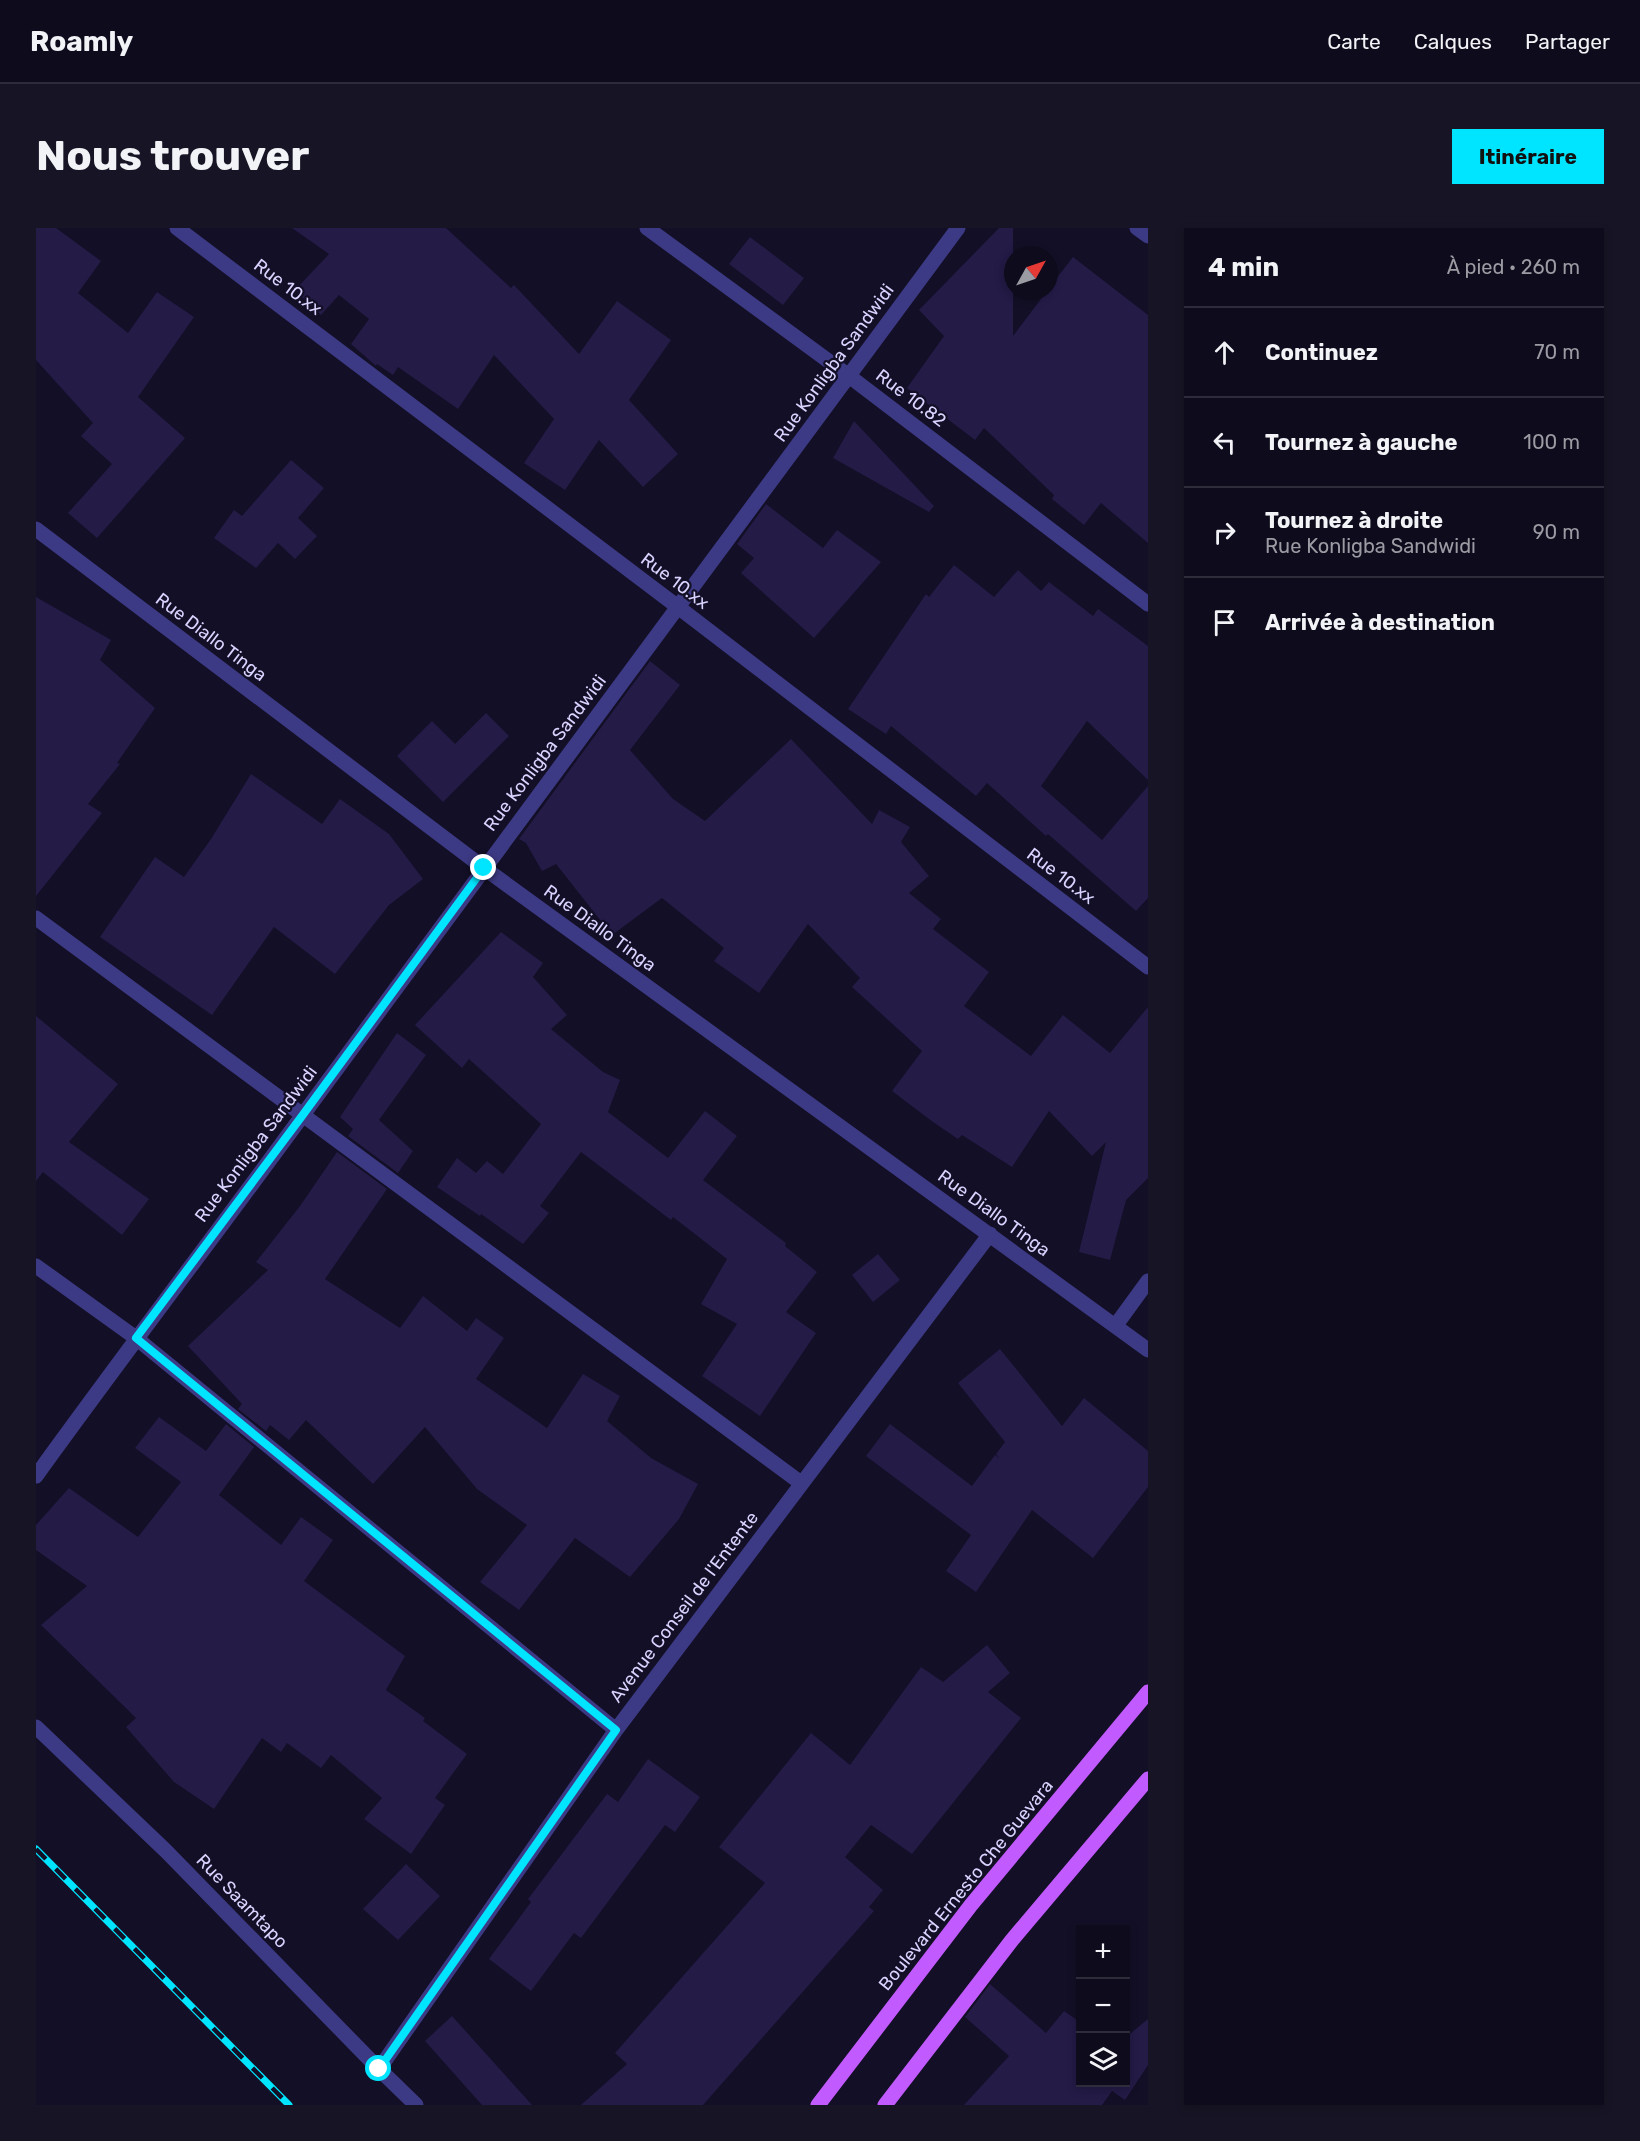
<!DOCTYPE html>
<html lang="fr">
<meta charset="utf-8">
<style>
body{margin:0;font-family:Rubik,sans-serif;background:#171425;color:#f1f3f6}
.controls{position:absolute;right:18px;bottom:18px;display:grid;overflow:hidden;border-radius:0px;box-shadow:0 3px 9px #0003}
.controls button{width:54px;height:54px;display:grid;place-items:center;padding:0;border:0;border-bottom:2px solid #2e2b3b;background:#0e0b1c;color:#f1f3f6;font:30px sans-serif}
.compass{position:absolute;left:968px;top:18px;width:54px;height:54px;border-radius:50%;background:#0e0b1c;box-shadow:0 3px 9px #0003;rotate:50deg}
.stop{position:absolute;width:18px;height:18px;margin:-14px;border:4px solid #00e5ff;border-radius:50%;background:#fff}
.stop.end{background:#00e5ff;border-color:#fff;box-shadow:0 2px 6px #0008}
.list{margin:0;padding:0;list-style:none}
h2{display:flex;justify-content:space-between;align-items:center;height:78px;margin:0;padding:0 24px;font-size:26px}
h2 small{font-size:20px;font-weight:400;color:#9b9ba3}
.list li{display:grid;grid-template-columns:39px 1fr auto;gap:18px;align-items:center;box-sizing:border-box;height:90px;padding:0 24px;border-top:2px solid #2e2b3b}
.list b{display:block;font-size:22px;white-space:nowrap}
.list p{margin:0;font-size:20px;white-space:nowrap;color:#9b9ba3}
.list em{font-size:20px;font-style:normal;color:#9b9ba3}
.icon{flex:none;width:33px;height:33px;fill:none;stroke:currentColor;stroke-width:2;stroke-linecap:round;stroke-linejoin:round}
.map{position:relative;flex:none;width:1112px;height:1877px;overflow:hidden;border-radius:0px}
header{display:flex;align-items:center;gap:36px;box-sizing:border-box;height:84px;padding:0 30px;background:#0e0b1c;border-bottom:2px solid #2e2b3b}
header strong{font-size:28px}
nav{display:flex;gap:33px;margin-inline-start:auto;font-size:21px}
.intro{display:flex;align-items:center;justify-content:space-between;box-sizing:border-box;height:144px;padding:0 36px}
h1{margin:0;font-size:42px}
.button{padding:15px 27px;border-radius:0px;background:#00e5ff;color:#111;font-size:21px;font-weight:700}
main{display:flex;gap:36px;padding:0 36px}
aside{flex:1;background:#0e0b1c;border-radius:0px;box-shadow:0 3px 9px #0003}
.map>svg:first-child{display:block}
.building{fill:#241b47}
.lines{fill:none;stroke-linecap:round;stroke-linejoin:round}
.minor{stroke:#3d3a85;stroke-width:15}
.major{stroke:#c25bff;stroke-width:15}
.rail-casing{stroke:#00e5ff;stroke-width:7}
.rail{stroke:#130f26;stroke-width:4.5;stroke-dasharray:14;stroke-linecap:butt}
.route{stroke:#00e5ff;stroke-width:8}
.labels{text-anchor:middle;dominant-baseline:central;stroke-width:4.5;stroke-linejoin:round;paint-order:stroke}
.street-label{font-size:18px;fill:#d9d4ff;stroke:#130f26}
</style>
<header>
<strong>Roamly</strong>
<nav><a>Carte</a><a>Calques</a><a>Partager</a></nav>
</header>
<div class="intro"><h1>Nous trouver</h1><a class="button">Itinéraire</a></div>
<main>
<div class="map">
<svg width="1112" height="1877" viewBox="0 0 1112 1877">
<rect width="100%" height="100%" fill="#130f26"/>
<path class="building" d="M0,0H20L65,33L42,65L92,105L121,64L158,89L102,169L149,210L61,310L32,285L76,236L45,208L57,195L0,132Z
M256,0H410L475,60L478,57L543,126L581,73L635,112L593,172L642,226L607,259L563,212L529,262L488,235L518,191L458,127L422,181L362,139L357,147L341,136L340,138L315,116L333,91L303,67L285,87L259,62L293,26Z
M963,0H977V108L1011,63H1013V60L1037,29L1112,87V315L1065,275L1048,297L1016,271L1018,267L948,200L939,212L871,160L908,108L883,82Z
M714,9L768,50L747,77L693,36Z
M818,193L898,278L893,284L797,230Z
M255,232L288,260L262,290L281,308L259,331L242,315L220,340L178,310L198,282L206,288Z
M730,276L787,320L801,302L845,334L778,410L705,345L718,330L701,316Z
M918,337L958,369L982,342L1005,363L1013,354L1057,388L1062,381L1112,418V552L1051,493L1005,558L1066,612L1112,558V670L1100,683L1012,606L1010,608L951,555L940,568L855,498L850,506L812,481L890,366L893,369Z
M0,369L75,412L64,432L119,480L81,535L84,536L52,576L66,585L0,668Z
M614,433L644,457L594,522L637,571L669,593L755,511L836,596L843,582L874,599L865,614L893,648L873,665L905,691L897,701L953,744L928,778L995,828L1027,787L1074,825L1112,779V950L1090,972L1074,1032L1043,1024L1070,914L1056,928L1013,883L976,939L926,907L922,911L897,894L856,863L886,823L816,759L824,750L772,696L723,765L678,733L688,720L626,670L576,707L520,636L506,643L490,615L483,611Z
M450,485L473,508L407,574L361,528L396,493L419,516Z
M215,546L286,596L304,571L353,606L387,651L353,677L299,746L238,699L176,787L64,709L119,629L148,649L175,611Z
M465,704L507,735L497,749L531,787L515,801L567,844L584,852L572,884L632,930L669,883L701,908L667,952L750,1015L749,1018L781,1044L750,1084L780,1105L724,1188L666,1148L701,1096L665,1076L691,1031L637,989L635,992L545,924L504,978L513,985L487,1016L445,986L444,988L401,959L421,930L440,945L451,933L467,946L505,896L433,831L426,840L379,797Z
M0,788L82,856L33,914L113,971L86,1007L7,944L0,953Z
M361,805L390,827L343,892L377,923L362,945L312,908L317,901L304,889Z
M301,924L351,961L289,1051L364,1100L387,1068L431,1103L440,1090L468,1110L440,1151L511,1200L547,1146L584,1168L571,1193L615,1230L662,1256L643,1291L594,1349L539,1310L483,1382L444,1354L491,1297L441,1261L389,1199L337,1256L270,1192L253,1212L234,1197L230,1203L202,1181L206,1176L152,1118L232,1042L220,1034L264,978Z
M842,1026L864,1052L837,1074L816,1047Z
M964,1121L1026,1198L1048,1170L1112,1223V1259L1057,1330L996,1282L940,1364L910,1343L935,1307L830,1228L854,1196L936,1258L959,1227L963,1230L960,1226L969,1214L922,1155Z
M123,1189L170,1223L190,1196L218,1219L183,1267L245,1317L265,1289L297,1312L268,1353L369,1428L350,1462L389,1490L387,1493L431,1526L399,1570L409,1577L375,1626L328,1591L346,1570L295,1527L285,1540L251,1515L245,1524L226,1510L178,1581L138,1554L90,1499L100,1490L5,1397L51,1358L0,1322V1297L33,1260L102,1309L145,1254L99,1220Z
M951,1417L974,1445L952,1464L985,1490L876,1626L835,1597L809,1629L847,1662L833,1679L838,1683L667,1877H545L591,1836L579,1825L729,1655L683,1619L775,1505L814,1537L885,1439L907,1454Z
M612,1531L664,1569L639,1604L629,1597L545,1710L538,1705L495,1763L453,1731L495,1674L492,1671L571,1566L582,1574Z
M370,1636L404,1668L362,1712L327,1681Z
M954,1756L1010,1805L1028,1783L1044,1794V1854H1089V1810L1112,1791V1837L1089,1872L1076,1863L1066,1877H928L973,1828L929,1789Z
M416,1788L496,1877H446L389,1813Z"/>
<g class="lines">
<path class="minor" d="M141,0L642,379L1112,739
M611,0L813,148L1112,376
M1101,0L1112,8
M0,301L448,640L1112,1122
M0,690L765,1255
M0,1038L100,1110L580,1502
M1080,1097L1112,1053
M0,1248C88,1126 180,1006 269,884C486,589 704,295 922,0
M0,1499L130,1623L343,1841L380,1877
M343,1841L580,1502L954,1006"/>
<path class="major" d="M782,1877L935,1677L1112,1464
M849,1877L976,1712L1112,1551"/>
<defs>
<path id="rail" d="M0,1621L253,1877"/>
</defs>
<use href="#rail" class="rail-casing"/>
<use href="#rail" class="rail"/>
</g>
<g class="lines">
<path class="route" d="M343,1841L580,1502L100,1110L266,888L448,640"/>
</g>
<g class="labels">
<g class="street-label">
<text transform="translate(252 59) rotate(37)">Rue 10.xx</text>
<text transform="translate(798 135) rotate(-54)">Rue Konligba Sandwidi</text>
<text transform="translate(875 170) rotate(37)">Rue 10.82</text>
<text transform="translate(639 353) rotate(37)">Rue 10.xx</text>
<text transform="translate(175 409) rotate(37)">Rue Diallo Tinga</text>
<text transform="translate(509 525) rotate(-53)">Rue Konligba Sandwidi</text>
<text transform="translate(1025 648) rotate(37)">Rue 10.xx</text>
<text transform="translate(564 700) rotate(36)">Rue Diallo Tinga</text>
<text transform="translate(220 916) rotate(-53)">Rue Konligba Sandwidi</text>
<text transform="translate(958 985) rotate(36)">Rue Diallo Tinga</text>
<text transform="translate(648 1379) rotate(-53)">Avenue Conseil de l'Entente</text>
<text transform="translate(930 1657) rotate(-51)">Boulevard Ernesto Che Guevara</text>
<text transform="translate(206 1673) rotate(46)">Rue Saamtapo</text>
</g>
</g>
</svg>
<div class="controls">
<button>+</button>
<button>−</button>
<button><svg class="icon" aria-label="layers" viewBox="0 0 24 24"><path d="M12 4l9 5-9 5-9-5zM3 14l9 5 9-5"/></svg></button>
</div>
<svg class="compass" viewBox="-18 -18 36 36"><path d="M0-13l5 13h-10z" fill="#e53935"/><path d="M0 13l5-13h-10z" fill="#9b9ba3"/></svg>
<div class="stop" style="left:343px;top:1841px"></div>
<div class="stop end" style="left:448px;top:640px"></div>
</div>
<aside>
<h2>4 min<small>À pied · 260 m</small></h2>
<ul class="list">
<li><svg class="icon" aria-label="ahead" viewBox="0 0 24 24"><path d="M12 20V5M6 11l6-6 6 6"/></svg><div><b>Continuez</b></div><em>70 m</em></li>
<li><svg class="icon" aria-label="left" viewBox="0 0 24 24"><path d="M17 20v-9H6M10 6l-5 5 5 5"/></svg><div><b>Tournez à gauche</b></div><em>100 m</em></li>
<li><svg class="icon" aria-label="right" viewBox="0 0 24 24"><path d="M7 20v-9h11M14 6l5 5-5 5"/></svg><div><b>Tournez à droite</b><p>Rue Konligba Sandwidi</p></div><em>90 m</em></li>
<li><svg class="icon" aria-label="arrive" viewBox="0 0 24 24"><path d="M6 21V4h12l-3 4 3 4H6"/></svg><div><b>Arrivée à destination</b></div></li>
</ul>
</aside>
</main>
